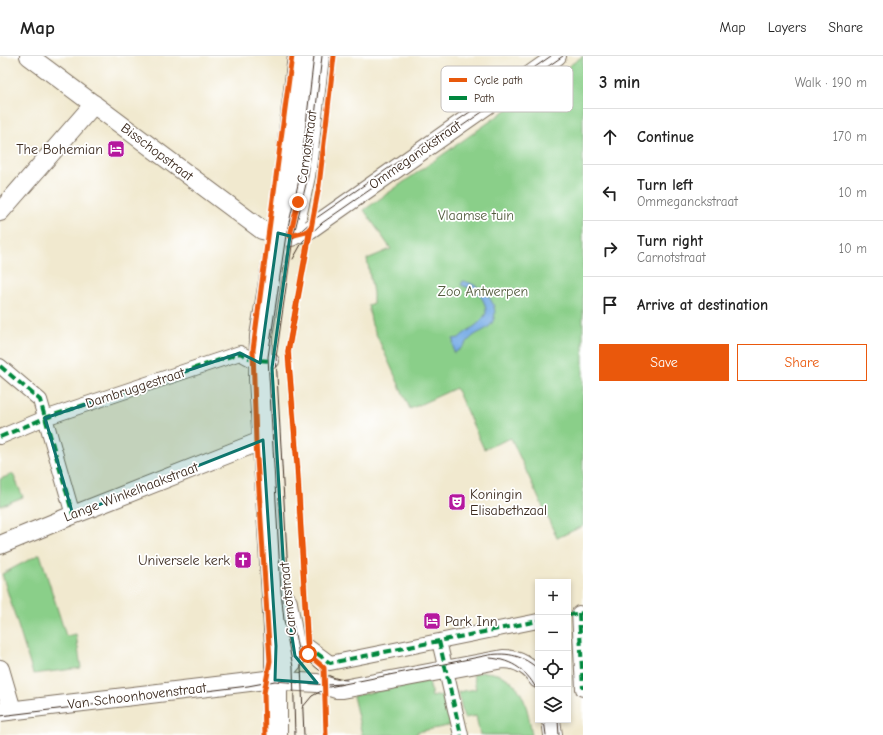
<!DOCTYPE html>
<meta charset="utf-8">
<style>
body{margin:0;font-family:"Comic Neue",sans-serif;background:#f6f6f6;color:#222}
.controls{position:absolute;right:12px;bottom:12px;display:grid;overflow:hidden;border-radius:0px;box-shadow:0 2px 6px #0003}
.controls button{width:36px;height:36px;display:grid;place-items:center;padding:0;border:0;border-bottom:1px solid #e0e0e0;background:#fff;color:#222;font:20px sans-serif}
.stop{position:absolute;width:12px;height:12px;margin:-9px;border:3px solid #ea580c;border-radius:50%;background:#fff}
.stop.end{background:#ea580c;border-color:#fff;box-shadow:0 1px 4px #0008}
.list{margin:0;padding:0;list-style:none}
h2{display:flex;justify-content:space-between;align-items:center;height:52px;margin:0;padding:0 16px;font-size:17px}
h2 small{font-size:13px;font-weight:400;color:#767676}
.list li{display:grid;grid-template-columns:26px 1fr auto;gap:12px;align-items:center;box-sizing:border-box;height:56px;padding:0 16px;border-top:1px solid #e0e0e0}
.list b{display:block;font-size:15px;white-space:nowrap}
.list p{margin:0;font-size:13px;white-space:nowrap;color:#767676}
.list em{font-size:13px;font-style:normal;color:#767676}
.actions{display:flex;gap:8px;padding:12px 16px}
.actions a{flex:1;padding:9px 0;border:1px solid #ea580c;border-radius:0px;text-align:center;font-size:14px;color:#ea580c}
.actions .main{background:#ea580c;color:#fff}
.icon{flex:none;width:22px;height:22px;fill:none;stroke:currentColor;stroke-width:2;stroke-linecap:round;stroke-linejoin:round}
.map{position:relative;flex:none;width:583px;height:679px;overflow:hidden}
header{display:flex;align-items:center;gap:24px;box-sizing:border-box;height:56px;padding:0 20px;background:#fff;border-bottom:1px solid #e0e0e0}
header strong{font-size:19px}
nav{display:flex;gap:22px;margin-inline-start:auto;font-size:14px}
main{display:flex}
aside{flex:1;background:#fff}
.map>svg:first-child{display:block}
.green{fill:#8acf89;stroke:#627c54}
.water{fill:#79ade6;stroke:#5a6c82}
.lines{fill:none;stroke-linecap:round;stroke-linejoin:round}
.pedestrian-casing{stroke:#7b6d5c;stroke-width:16}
.minor-casing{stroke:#7b6d5c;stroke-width:20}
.secondary-casing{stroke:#7b6d5c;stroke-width:24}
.pedestrian{stroke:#fff;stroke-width:14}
.minor{stroke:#fff;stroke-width:18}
.secondary{stroke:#fff;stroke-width:22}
.tram{stroke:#3b2a1e;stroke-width:1}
.quiet{stroke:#00873e;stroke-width:4;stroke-dasharray:8 4;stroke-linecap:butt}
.cycleway-casing{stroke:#fff;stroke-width:8}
.cycleway{stroke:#e8590c;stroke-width:5}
.route{stroke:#ea580c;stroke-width:5}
.marked{fill:#0f766e;fill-opacity:0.2;stroke:#0f766e;stroke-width:3;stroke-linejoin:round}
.labels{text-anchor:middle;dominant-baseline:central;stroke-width:3.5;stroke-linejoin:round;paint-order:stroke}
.street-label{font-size:14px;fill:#3b2a1e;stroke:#fff}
.poi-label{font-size:14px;fill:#3b2a1e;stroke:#fff;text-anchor:end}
.park-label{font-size:14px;fill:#535c3e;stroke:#fff}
.key{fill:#fff;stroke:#c4bfbc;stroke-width:1}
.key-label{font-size:11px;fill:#3b2a1e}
</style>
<header>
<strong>Map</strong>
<nav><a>Map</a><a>Layers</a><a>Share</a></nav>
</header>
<main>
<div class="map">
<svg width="583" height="679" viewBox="0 0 583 679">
<rect width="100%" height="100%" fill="#fff"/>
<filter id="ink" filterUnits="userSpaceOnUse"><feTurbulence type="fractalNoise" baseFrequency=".025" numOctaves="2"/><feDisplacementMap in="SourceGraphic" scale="8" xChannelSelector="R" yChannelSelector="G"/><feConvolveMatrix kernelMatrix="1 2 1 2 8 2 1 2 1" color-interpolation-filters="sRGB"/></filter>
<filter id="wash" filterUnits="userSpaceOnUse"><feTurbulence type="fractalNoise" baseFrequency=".012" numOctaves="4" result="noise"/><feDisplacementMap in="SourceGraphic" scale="16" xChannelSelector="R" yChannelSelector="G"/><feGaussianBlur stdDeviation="0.9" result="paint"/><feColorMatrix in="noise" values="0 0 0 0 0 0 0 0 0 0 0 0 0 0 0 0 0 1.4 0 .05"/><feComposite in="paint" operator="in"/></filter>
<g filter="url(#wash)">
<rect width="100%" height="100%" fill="#f1e9cf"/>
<path class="green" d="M583,0V470L557,482L511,382L484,393L456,332L410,353L372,269L368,249L373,247V237L367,203L391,193L364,154Z
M13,418L23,441L0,450V423Z
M40,498L66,580L76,578L81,612L33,618L2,518Z
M484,616C522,618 527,648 532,679H480L476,660L464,662L458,636L476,633L473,618Z
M429,625L432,641L446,638L453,669L417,676V679H362L353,640Z"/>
<path class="water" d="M463,225C480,228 503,248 492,267C487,275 476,276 470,283C464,289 462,293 454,297L453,283L459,282C469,272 480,270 486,257C486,241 475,233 461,229Z"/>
</g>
<g filter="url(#ink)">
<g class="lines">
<defs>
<path id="pedestrian" d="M0,310L40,344L73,459
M0,381L45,362L240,297L253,304L272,305
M579,557L583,633
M439,585L461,679
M307,590L330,607L538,565"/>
<path id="minor" d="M29,0L262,174L290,180L306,176L557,0
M0,156L94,48
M0,489L73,459L256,387L263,386
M0,613L12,654
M0,656L266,624L317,627L336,633H343L503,603C518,603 531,611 538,623
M551,664L553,679"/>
<path id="secondary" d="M291,179L304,120L318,0
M275,624L295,600L286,547
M276,679V590L260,323L261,280L278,177L299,0"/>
</defs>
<use href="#pedestrian" class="pedestrian-casing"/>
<use href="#minor" class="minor-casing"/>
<use href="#secondary" class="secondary-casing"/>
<use href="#pedestrian" class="pedestrian"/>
<use href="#minor" class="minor"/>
<use href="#secondary" class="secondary"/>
<path class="tram" d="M293,182L312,165L551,0
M293,203L303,185L322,167L563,0
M300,591C309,609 326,623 347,624
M490,602C513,604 528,615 538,636
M302,652L312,640L329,631L489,599C508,596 524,600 538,613
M0,660L248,630L275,625L327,629L341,628
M544,664L546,679
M558,664L559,679
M295,679L293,611L284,564L281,535L268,301L286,179L300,120L314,0
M304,679L301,610L292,562L289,535L276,301L293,182L308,120L322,0"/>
<path class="quiet" d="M0,310L40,344L73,459
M0,381L45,362L240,297L253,304L272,305
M579,557L583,633
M568,559L583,557
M439,585L461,679
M307,590L330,607L538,565"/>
<defs>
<path id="cycleway" d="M265,679L264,637L270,605L256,387L253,294L292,0
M326,679L324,612L308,598L297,407L288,295L319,130L334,0"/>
</defs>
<use href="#cycleway" class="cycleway-casing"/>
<use href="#cycleway" class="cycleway"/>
</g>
</g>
<g class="lines" filter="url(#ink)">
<path class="route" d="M298,146L290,180L306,176L310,172L288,296L297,407L308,598"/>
</g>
<path class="marked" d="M278,177L290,180L272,312L285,535L295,600L317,627L275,624L276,590L263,384L73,459L45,362L240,297L260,307Z"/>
<defs>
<symbol id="hotel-square" viewBox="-11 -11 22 22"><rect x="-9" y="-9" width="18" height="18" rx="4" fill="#b5179e" stroke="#fff"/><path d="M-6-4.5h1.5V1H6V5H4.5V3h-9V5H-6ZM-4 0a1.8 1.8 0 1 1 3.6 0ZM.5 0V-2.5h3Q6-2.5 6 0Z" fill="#fff"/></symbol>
<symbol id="theatre-square" viewBox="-11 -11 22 22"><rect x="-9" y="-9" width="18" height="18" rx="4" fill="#b5179e" stroke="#fff"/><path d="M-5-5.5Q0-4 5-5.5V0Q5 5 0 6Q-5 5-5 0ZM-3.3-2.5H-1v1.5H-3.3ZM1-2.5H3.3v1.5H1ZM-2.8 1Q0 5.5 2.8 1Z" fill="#fff"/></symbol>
<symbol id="church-square" viewBox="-11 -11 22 22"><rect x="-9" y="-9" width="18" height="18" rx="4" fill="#b5179e" stroke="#fff"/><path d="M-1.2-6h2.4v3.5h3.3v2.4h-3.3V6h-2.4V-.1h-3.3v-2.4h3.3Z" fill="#fff"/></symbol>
</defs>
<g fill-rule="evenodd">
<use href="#hotel-square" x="106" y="83" width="20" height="20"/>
<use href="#theatre-square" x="447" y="436" width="20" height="20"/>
<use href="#church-square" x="233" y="494" width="20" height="20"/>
<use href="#hotel-square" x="422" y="555" width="20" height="20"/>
</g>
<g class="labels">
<g class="street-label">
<text transform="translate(307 91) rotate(-82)">Carnotstraat</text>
<text transform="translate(157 96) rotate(37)">Bisschopstraat</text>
<text transform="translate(415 99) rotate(-35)">Ommeganckstraat</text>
<text transform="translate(135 332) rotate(-18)">Dambruggestraat</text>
<text transform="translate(131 436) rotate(-21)">Lange Winkelhaakstraat</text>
<text transform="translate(288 543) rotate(-96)">Carnotstraat</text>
<text transform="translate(137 640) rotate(-7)">Van Schoonhovenstraat</text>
</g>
<g class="poi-label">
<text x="103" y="93">The Bohemian</text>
<text x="470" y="438" text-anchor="start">Koningin<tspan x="470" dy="16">Elisabethzaal</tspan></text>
<text x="230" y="504">Universele kerk</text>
<text x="445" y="565" text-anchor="start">Park Inn</text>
</g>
<g class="park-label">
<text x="476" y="159">Vlaamse tuin</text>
<text x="483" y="235">Zoo Antwerpen</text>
</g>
</g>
<rect x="441" y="10" width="132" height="46" rx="6" class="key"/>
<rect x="449" y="22" width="18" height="4" fill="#e8590c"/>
<rect x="449" y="40" width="18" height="4" fill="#00873e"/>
<g class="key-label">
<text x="474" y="28">Cycle path</text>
<text x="474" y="46">Path</text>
</g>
</svg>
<div class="controls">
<button>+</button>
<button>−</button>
<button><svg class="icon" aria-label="locate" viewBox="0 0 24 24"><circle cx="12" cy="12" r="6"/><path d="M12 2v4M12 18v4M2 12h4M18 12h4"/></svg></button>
<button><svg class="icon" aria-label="layers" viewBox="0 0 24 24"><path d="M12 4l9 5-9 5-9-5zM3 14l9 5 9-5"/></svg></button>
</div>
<div class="stop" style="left:308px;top:598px"></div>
<div class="stop end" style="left:298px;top:146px"></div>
</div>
<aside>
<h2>3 min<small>Walk · 190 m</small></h2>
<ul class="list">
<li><svg class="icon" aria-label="ahead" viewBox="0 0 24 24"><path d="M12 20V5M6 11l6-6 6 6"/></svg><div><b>Continue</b></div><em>170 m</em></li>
<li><svg class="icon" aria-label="left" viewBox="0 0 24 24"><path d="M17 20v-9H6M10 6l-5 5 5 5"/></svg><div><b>Turn left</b><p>Ommeganckstraat</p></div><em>10 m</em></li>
<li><svg class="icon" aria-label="right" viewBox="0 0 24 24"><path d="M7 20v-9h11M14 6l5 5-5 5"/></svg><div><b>Turn right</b><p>Carnotstraat</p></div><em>10 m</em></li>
<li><svg class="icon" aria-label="arrive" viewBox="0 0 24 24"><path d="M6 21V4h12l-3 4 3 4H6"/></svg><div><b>Arrive at destination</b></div></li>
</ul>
<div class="actions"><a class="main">Save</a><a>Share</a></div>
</aside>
</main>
